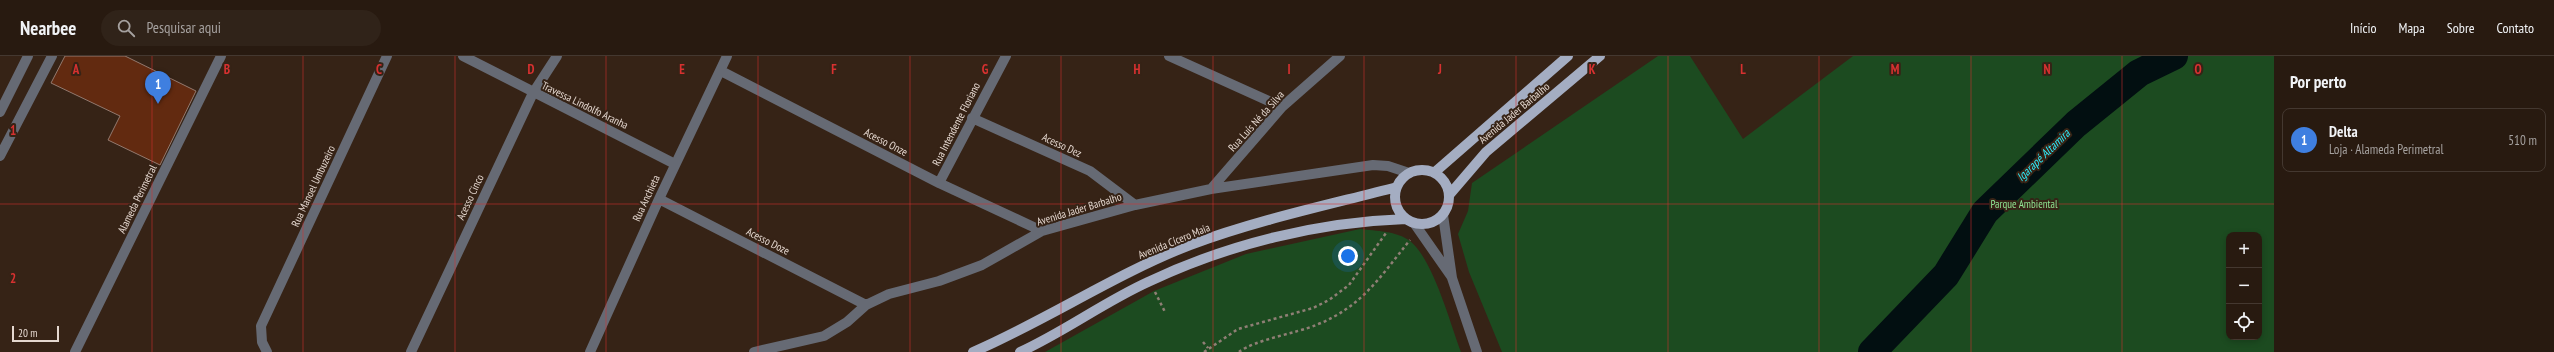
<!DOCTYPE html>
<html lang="pt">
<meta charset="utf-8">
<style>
body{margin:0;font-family:"PT Sans Narrow",sans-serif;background:#302319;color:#f1f3f6}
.controls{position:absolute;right:12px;bottom:12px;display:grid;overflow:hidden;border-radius:8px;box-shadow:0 2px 6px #0003}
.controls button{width:36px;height:36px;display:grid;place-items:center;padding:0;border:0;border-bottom:1px solid #443830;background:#281a10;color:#f1f3f6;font:20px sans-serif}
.scale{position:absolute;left:12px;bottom:10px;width:47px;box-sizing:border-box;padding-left:4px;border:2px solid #e5d8d0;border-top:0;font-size:11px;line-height:14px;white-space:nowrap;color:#e5d8d0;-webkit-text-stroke:3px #362316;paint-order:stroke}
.you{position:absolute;left:1348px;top:200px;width:14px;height:14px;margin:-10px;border:3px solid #fff;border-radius:50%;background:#1a73e8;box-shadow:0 0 0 6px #1a73e833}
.badge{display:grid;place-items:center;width:26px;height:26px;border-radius:50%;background:#0b8043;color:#fff;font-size:13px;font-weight:700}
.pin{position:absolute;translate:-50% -33px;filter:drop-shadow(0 1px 2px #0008)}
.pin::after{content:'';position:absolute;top:21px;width:14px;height:12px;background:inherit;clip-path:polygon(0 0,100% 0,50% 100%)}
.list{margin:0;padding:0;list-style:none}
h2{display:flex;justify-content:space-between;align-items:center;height:52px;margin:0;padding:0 16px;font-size:17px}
h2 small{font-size:13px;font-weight:400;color:#a5a19f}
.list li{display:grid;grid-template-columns:26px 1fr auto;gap:12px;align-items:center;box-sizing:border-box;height:64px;margin:0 8px 8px;padding:0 8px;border:1px solid #443830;border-radius:8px}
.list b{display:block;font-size:15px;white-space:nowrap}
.list p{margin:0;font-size:13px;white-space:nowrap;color:#a5a19f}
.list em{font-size:13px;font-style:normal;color:#a5a19f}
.icon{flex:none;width:22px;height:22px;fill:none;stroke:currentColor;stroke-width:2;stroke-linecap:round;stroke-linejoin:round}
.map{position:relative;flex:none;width:2274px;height:296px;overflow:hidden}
header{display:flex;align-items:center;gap:24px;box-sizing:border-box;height:56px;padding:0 20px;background:#281a10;border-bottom:1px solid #443830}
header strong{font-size:19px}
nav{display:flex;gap:22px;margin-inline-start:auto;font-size:14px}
.search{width:280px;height:36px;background:#302319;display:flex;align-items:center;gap:10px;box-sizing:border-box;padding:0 14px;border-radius:22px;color:#a5a19f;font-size:15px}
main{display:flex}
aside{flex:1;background:#281a10}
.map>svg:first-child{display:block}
.green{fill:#1c4b20;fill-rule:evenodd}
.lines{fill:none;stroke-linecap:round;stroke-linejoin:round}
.river{stroke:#020f11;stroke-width:28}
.building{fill:#622a10;stroke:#93796e}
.path{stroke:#8f7f75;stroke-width:2.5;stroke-dasharray:3 3;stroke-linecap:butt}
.minor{stroke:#666a74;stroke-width:10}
.major{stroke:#a4adc2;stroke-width:10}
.grid{fill:none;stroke:#d73130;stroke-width:1;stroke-opacity:0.55}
.labels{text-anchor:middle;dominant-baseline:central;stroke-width:4;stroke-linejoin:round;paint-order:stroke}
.street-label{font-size:11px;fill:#e5d8d0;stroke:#362316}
.park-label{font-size:11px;fill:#8fe592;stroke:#362316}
.water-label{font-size:12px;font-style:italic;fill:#2eeefd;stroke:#362316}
.grid-label{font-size:13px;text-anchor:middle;font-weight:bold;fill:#d73130;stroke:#362316;stroke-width:4;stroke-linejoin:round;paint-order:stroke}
</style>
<header>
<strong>Nearbee</strong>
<div class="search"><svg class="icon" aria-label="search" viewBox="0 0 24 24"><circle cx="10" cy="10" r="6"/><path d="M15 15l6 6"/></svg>Pesquisar aqui</div>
<nav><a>Início</a><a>Mapa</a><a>Sobre</a><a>Contato</a></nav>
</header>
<main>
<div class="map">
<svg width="2274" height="296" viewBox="0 0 2274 296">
<rect width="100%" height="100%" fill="#362316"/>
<path class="green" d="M1658,0H1690L1743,83L1853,0H2274V296H1502L1469,216L1458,178L1468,155L1472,127ZM2229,179H2259V281H2229Z
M1360,173C1376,175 1397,175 1410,185C1433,203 1450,267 1461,296H1045L1154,235L1246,198Z"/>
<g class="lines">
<path class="river" d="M1872,296L1946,219L1985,156L2076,68L2139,17L2174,0"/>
</g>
<path class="building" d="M65,0H125L196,35L160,109L108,84L120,60L51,27Z"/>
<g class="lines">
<path class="path" d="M1155,236L1165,256
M1203,286L1208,292
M1204,296L1238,273L1313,252L1329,244L1349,229L1386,177
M1239,296C1254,284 1297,277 1316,269C1362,251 1380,221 1410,184"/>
<path class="minor" d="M463,0L675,108
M1169,0L1282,51
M721,15L939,127L1042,175
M0,56L28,0
M972,62L1090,115L1135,149
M0,100L52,0
M939,127L1006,0
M1211,133L1282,51L1340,0
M659,143L866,249
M1443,159L1452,222L1477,296
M1414,167L1451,220
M75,296L221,0
M267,296L262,286L261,270L387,0
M411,296L533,37L557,0
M590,296L659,143L727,0
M754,296L824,280L847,266L866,249L889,238L939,225L982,209L1042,175L1135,149L1211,133L1373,109L1388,110L1409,117"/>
<path class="major" d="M1395 141a27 27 0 1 1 54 0a27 27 0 1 1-54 0Z
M1435,116L1568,0
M1450,138L1486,96L1600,0
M973,296C1047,264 1115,218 1190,189C1257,164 1328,149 1397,131
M1020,296C1064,276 1104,246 1148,226C1228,188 1318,166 1406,163"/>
</g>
<path class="grid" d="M152,0V296M303,0V296M455,0V296M606,0V296M758,0V296M910,0V296M1061,0V296M1213,0V296M1364,0V296M1516,0V296M1668,0V296M1819,0V296M1971,0V296M2122,0V296M0,148H2274"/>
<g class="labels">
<g class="street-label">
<text transform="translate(585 49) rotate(26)">Travessa Lindolfo Aranha</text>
<text transform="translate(1514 57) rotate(-40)">Avenida Jader Barbalho</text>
<text transform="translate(1256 65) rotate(-48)">Rua Luís Né da Silva</text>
<text transform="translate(956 68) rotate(-63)">Rua Intendente Floriano</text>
<text transform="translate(886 86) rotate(27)">Acesso Onze</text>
<text transform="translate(1062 89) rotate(25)">Acesso Dez</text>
<text transform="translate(313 130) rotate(-65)">Rua Manoel Umbuzeiro</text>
<text transform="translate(470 141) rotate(-65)">Acesso Cinco</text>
<text transform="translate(646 142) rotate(-65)">Rua Anchieta</text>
<text transform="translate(137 143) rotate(-64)">Alameda Perimetral</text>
<text transform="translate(1079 153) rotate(-17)">Avenida Jader Barbalho</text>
<text transform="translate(768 185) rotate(27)">Acesso Doze</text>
<text transform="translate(1174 185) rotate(-22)">Avenida Cícero Maia</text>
</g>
<g class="park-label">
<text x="2024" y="148">Parque Ambiental</text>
</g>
<g class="water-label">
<text transform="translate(2043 99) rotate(-44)">Igarapé Altamira</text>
</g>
</g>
<g class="grid-label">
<text x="76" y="18">A</text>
<text x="227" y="18">B</text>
<text x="379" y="18">C</text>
<text x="531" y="18">D</text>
<text x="682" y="18">E</text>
<text x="834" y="18">F</text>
<text x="985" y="18">G</text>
<text x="1137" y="18">H</text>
<text x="1289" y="18">I</text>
<text x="1440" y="18">J</text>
<text x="1592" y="18">K</text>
<text x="1743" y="18">L</text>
<text x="1895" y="18">M</text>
<text x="2047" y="18">N</text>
<text x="2198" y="18">O</text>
<text x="13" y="79">1</text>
<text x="13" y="227">2</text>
</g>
</svg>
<div class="controls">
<button>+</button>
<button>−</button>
<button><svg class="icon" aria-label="locate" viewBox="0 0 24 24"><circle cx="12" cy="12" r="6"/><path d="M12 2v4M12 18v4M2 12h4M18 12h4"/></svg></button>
</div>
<div class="scale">20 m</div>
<div class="you"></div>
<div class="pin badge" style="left:158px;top:48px;background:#3f7fe0">1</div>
</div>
<aside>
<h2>Por perto<small></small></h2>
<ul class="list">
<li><span class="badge" style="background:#3f7fe0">1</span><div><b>Delta</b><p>Loja · Alameda Perimetral</p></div><em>510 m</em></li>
</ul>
</aside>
</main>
